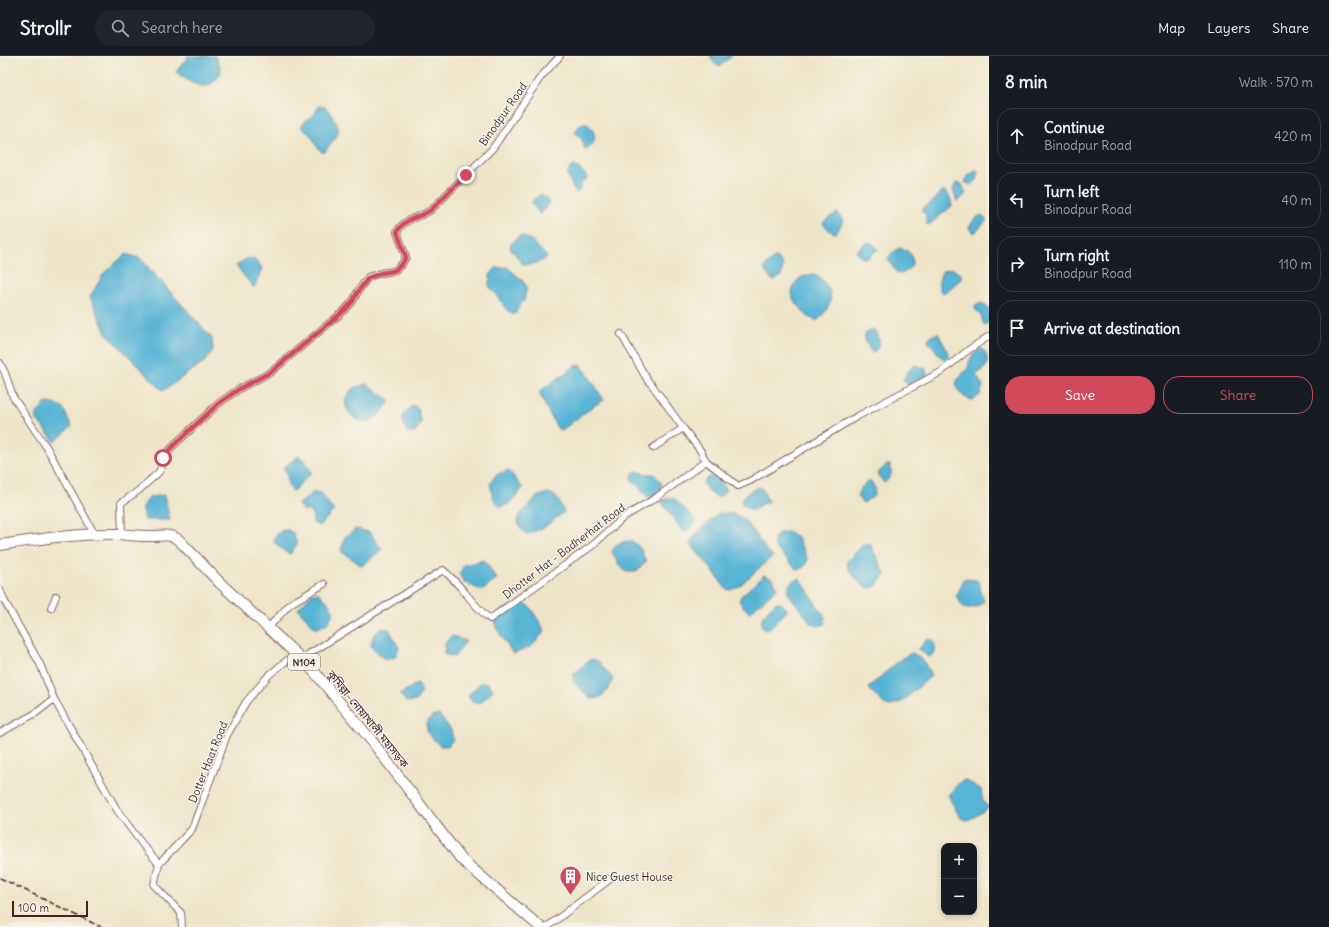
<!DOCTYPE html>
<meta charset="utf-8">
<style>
body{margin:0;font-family:Delius,"Noto Sans Bengali",sans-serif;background:#20242c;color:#f1f3f6}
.controls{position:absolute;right:12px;bottom:12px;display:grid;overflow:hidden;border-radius:8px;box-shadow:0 2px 6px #0003}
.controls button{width:36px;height:36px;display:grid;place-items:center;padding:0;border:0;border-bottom:1px solid #363941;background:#171b24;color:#f1f3f6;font:20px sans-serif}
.scale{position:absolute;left:12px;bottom:10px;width:76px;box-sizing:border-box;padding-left:4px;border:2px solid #4a1f2b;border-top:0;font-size:11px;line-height:14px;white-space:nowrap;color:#4a1f2b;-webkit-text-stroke:3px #f7f3e8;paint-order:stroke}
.stop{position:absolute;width:12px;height:12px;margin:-9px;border:3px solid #d1495b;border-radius:50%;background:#fff}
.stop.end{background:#d1495b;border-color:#fff;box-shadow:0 1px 4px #0008}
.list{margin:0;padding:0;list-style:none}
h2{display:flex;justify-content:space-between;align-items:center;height:52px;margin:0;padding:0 16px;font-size:17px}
h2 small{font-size:13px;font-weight:400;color:#9ea1a6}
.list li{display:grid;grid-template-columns:26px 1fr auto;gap:12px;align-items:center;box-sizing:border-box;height:56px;margin:0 8px 8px;padding:0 8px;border:1px solid #363941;border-radius:16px}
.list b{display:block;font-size:15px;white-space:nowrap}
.list p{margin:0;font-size:13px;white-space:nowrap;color:#9ea1a6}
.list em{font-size:13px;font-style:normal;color:#9ea1a6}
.actions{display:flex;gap:8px;padding:12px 16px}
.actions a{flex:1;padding:9px 0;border:1px solid #d1495b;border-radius:16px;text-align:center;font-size:14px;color:#d1495b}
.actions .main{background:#d1495b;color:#fff}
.icon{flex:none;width:22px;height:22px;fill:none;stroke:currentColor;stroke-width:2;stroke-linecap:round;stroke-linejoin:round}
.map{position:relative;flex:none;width:989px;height:871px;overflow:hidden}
header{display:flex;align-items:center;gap:24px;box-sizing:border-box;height:56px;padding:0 20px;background:#171b24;border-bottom:1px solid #363941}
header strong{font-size:19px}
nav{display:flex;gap:22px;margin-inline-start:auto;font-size:14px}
.search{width:280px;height:36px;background:#20242c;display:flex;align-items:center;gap:10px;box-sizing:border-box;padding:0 14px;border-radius:22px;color:#9ea1a6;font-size:15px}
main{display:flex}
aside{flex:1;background:#171b24}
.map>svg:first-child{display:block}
.water{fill:#57b4d5;stroke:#506a80}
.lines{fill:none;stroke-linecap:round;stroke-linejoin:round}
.minor-casing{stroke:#836462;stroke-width:8}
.trunk-casing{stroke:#836462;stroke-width:12}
.minor{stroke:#fff;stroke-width:6}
.trunk{stroke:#fff;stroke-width:10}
.rail{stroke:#4a1f2b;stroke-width:1.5;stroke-dasharray:6 3;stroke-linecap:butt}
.route{stroke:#d1495b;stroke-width:5}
.labels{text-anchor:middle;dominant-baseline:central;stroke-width:3;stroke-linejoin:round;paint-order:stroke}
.shield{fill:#f7f3e8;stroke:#7e5f64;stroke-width:1}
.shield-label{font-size:10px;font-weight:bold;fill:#4a1f2b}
.street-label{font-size:11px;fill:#4a1f2b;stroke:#f7f3e8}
.poi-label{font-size:11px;fill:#4a1f2b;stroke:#f7f3e8;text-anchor:start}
</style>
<header>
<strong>Strollr</strong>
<div class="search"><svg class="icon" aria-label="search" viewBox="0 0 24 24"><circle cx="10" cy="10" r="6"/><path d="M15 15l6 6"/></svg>Search here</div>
<nav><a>Map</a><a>Layers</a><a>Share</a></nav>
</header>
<main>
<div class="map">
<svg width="989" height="871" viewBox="0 0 989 871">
<rect width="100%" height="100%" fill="#f7f3e8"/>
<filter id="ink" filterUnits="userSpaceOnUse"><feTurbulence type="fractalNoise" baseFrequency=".025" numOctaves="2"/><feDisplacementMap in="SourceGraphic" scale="8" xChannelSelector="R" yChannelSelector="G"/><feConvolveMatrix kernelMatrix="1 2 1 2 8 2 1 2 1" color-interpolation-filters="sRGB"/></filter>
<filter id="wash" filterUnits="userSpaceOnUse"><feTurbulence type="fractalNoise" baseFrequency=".012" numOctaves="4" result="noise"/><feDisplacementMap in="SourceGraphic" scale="16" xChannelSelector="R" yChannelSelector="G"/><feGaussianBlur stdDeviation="0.9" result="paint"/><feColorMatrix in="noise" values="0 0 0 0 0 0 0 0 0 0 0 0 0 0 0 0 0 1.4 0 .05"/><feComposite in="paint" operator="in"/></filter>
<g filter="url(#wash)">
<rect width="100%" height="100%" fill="#eee5c9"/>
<path class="water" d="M187,0H215C220,11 225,16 215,25C203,37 186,24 176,16L187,2Z
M710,0H732L720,10L715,8Z
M319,50C325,50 327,52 330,57C332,61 337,66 338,71C341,79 328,89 325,96H322C316,92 315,85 311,80C308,76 304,75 301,71L305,65L314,59Z
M585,67C597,73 599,89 585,93L581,82L576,78V75L579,70Z
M573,110C579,111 586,117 587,123L582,126L580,134L576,137C572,132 571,126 567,119L570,112Z
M976,114L978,115L977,120L978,123L971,129L964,126L966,122Z
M957,127L962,128L966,138L959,145H957L953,134L955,128Z
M944,135C950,139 951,143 952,150L930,168H926V159L923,156V152L935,144L940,136Z
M540,139L546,142L549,147L540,159L532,147L533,144Z
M838,157L843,165L839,173L836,177C831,177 825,171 823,167L827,163Z
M982,159L987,164L976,176L972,177L969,172C972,166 975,161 982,159Z
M519,180H523L532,185L547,201C541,207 531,209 523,208L510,192L511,188Z
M867,186L873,188L878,193L868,202H862L856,197V195Z
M899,192C917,195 917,213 900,218L897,217L888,203L891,198Z
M126,198L140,202L212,282L213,295L205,305L163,335L106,277L90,241L104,217Z
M253,202L258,206L262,212L254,232L236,210L246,203Z
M775,202H778L783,210L781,220L775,224H772C762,213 762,210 775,202Z
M507,211L522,224L527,231L524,245L519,250L516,257L512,258L506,253L497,239L489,230V227L490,219L496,212Z
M951,213C957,213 960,216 962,222L947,235L942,237C936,231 940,223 942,215Z
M813,218C822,221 822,223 827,230C835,243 828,254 818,264H815L808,261L793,243L792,236L796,226L802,221Z
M982,247L989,252V267L984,269C983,266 982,262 981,260C978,255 974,255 975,249Z
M874,274C882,280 880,293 872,297C867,289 858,275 874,274Z
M938,277L949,298V302L945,304C938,300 935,291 928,286L929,281Z
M980,292C987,295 989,304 986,311C983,314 979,316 976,319L983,330L980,339L973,344C966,344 953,334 957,325C959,320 964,317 968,313C969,303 972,299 980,292Z
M577,309L581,310L585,314L604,344L595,349L562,374L558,373C554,366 539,341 540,335Z
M916,309L921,312L925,311L927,319L914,329L909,331L903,323L910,313Z
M367,328L390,345C385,352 379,362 370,365C350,370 335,342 355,332C358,330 363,329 367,328Z
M46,347C69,349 62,355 72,370L55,386L37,364L36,359Z
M413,349L419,354V361L422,365L415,377H408C400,361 401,361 413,349Z
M299,400L304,404L312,416L293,435L288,430L287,417L283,412Z
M886,409H890C892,418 892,421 884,427L877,418Z
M508,414C514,419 517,427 523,432L509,448L501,451C492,445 492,437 490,427L496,419Z
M636,415L647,418H654C660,425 666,429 657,437C654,440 652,441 648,441L632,424L631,421Z
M713,420L719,425L726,434L721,440L718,441C713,440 706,433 703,427L707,422Z
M871,425L875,432L874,440L863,447L857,441C858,434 864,427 871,425Z
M760,431L763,434L768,446L761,448L753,454L746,451L741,446C745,438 752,433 760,431Z
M314,436L321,437L334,455L319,470L313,467V460L309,455L303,454L298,449Z
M548,437C557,438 561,449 564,456L545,471L528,478C521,476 520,470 517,464L519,460L537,441Z
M164,439L170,464H145L142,451L150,441Z
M671,442L675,443L696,464L695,467L687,476L683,475L662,447L663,444Z
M719,457L733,458L742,462L753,474L766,494L773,500L738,531L730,534L726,533L709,510L691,489V485L700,474Z
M356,473L369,476L382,493L362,510L341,495L345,481Z
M288,474L293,477L297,488L290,498L284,495L274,486L275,480L281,475Z
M787,476L798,482L808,504L804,511L797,514L774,490V482L779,477Z
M627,485H632L640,492L646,506L636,516H626L619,509L612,496C615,488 619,487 627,485Z
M864,488H870L885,518L876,530L869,532L862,529L848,512L847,505Z
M484,504L497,523L482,535L464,526L459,518L464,509Z
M764,519L773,523L777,532L749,557L739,545L741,540Z
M800,523L825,561V568L818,570L811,567L788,537C789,528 790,524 800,523Z
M963,523L976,524L980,527V535L984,545C978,552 972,552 964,552L956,540L961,531Z
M312,537H319L328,546L334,556L328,567L316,573L298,553Z
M523,546L531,552L545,575L531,591L513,598L496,572L495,562L502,554Z
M776,546L781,547L788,554L767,575C753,566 768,555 776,546Z
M380,573H389L399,592L395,601L385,604L371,590L373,580Z
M452,580L466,585L454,601L444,598L445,587Z
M927,583C934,583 935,589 936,595L930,601H928L919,593Z
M912,597C923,602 927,610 931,620L903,645L890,650L884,648L869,633L870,630L902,602Z
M591,603L598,605L613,623C607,634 605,643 590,643L573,625L574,618Z
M418,627L422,636L416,645L406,646L400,638Z
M480,627H488L493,634L482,646L473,647L468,640Z
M439,659L451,674L453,683L448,690H440L428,677L426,668L431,661Z
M965,724L981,733C982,739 982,748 989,751C960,772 963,767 948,739L961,725Z"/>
</g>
<g filter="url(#ink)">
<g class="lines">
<defs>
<path id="minor" d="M621,278L648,325L652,329L683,372L700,394L706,405L738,430L750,425L856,361L941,316L967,295L989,280
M0,307L5,317L13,341L47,392L95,479
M653,392L683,372
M122,479L121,447L138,435L159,416L163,407V402L174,389L218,348L239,333L271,316L345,254L353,245L357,237L368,221L381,217L394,215L402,208L406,201L397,176C405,161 418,163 431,154L493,92L540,22L560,0
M0,534L5,546L40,608L54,643L117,754L142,788L159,808
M51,552L56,540
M268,572L290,548L324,528
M301,603L443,514C461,528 472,549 490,563L593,489L624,461L657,441L706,405
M0,677L36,657L54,643
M159,808L192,773L227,679L246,646L269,619L296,597
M159,808L154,829L181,857L182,871
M547,871L610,823"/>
<path id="trunk" d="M0,489C39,483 79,477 119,478C128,479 137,480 147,480C159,481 168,476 179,484L219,526L311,612L371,684L462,804L540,871"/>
</defs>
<use href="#minor" class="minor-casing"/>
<use href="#trunk" class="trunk-casing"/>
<use href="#minor" class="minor"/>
<use href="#trunk" class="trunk"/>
<path class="rail" d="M0,822L101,871"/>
</g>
</g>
<g class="lines" filter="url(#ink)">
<path class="route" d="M163,402L174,389L218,348L239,333L271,316L345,254L353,245L357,237L368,222L381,217L394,215L402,208L406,201L397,176C405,161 418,163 431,154L466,119"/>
</g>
<defs>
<symbol id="building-pin" viewBox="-11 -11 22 30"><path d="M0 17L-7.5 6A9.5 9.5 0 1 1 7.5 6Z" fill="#d1495b" stroke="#f7f3e8"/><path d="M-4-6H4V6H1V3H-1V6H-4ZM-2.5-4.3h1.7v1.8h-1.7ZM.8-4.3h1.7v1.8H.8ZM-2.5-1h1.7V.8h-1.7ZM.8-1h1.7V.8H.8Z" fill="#fff"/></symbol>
</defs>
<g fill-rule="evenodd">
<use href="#building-pin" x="558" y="808" width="25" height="34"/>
</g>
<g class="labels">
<rect class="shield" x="288" y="598" width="32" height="16" rx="3"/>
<g class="shield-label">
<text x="304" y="606">N104</text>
</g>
<g class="street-label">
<text transform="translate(503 58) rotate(-55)">Binodpur Road</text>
<text transform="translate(564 495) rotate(-37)">Dhotter Hat - Badherhat Road</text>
<text transform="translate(368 663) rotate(51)">কুমিল্লা–নোয়াখালী মহাসড়ক</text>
<text transform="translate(208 706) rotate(-68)">Dotter Haat Road</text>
</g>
<g class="poi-label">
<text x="586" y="821">Nice Guest House</text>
</g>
</g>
</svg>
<div class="controls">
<button>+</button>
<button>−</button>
</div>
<div class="scale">100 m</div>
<div class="stop" style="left:163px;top:402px"></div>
<div class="stop end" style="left:466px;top:119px"></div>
</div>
<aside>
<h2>8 min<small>Walk · 570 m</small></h2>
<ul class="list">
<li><svg class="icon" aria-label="ahead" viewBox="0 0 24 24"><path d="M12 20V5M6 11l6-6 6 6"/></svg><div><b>Continue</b><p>Binodpur Road</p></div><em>420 m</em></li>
<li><svg class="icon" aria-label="left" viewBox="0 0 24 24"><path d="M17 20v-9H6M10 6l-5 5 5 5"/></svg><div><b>Turn left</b><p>Binodpur Road</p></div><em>40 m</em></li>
<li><svg class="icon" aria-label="right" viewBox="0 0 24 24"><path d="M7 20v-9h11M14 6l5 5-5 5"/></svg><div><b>Turn right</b><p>Binodpur Road</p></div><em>110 m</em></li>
<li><svg class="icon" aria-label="arrive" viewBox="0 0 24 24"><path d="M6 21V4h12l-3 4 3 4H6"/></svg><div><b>Arrive at destination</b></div></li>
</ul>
<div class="actions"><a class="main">Save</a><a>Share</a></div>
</aside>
</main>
